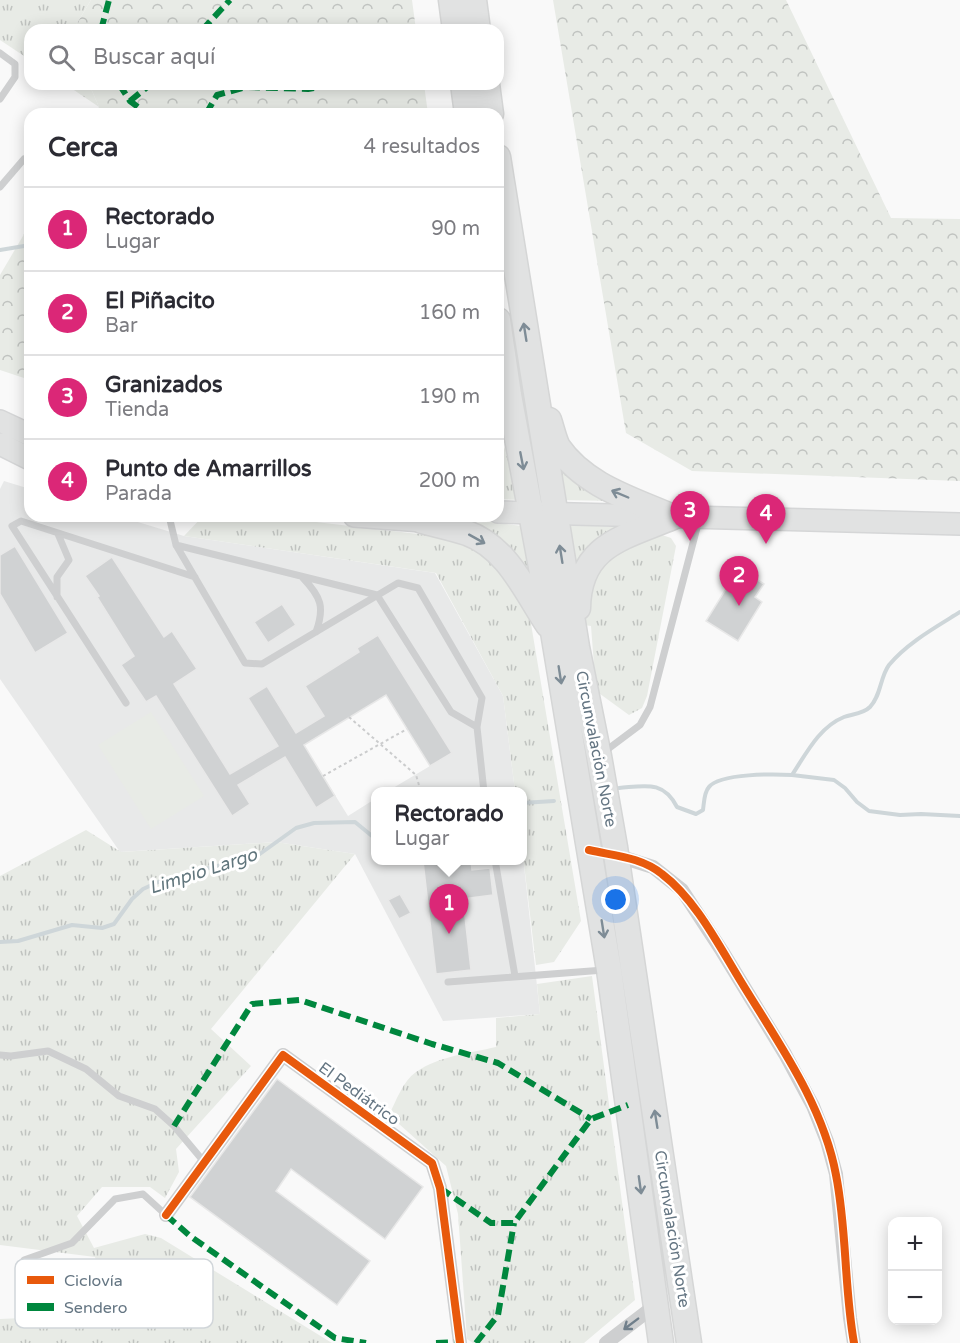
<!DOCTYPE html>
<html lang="es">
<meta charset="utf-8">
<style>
body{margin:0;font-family:"Varela Round",sans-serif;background:#f7f7f7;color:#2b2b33}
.controls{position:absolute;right:18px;bottom:18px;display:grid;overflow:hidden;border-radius:12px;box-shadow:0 3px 15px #0003}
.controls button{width:54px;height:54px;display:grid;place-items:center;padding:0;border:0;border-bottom:2px solid #e1e1e2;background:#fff;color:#2b2b33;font:30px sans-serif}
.you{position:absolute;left:616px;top:900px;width:21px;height:21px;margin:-15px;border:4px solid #fff;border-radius:50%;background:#1a73e8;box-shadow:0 0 0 9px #1a73e833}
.badge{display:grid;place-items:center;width:39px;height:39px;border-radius:50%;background:#db2777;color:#fff;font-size:20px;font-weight:700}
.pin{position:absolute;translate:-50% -50px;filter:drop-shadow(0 2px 3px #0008)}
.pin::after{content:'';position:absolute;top:32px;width:21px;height:18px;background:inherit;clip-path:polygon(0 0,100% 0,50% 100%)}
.popup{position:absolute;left:371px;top:787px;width:156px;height:78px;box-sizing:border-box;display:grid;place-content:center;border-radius:12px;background:#fff;filter:drop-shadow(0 2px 4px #0005);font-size:20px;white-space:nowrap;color:#7c7c81}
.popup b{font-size:22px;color:#2b2b33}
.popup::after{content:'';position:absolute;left:50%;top:100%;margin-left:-12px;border:12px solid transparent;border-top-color:#fff}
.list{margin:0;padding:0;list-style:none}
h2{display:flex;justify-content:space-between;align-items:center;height:78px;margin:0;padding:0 24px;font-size:26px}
h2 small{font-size:20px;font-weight:400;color:#7c7c81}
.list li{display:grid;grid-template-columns:39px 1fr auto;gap:18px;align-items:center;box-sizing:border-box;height:84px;padding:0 24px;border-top:2px solid #e1e1e2}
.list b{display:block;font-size:22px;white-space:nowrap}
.list p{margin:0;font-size:20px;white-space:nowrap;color:#7c7c81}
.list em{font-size:20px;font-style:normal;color:#7c7c81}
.icon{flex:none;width:33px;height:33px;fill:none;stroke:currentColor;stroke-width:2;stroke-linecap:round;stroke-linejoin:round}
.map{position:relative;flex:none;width:960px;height:1343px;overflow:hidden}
.search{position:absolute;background:#fff;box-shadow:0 3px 15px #0003;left:24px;top:24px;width:480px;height:66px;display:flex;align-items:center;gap:15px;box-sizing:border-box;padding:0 21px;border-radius:18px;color:#7c7c81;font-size:22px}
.panel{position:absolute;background:#fff;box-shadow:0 3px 15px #0003;left:24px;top:108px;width:480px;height:414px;border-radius:18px}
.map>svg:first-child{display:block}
.built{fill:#e8e9e9}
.grass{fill:url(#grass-tufts)}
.forest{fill:url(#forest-crowns)}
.garden{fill:#e8ebe6}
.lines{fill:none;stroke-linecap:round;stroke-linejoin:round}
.stream{stroke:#ced6d9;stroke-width:4}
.building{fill:#d0d2d3;stroke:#e8e8e8;stroke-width:1.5}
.primary-casing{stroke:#d5d6d7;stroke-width:24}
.highway-casing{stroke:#d5d6d6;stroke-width:27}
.path{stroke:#cbcccd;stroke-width:2;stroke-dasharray:3 3;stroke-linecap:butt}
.lane{stroke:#cecfd0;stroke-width:7}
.street{stroke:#cecfd0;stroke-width:14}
.primary{stroke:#e1e2e2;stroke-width:21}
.highway{stroke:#e1e2e2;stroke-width:24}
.quiet{stroke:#00873e;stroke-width:6;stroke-dasharray:12 6;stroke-linecap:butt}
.cycleway-casing{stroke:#fff;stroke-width:11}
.cycleway{stroke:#e8590c;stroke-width:8}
.oneway{stroke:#7e8c96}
.oneway2{stroke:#707f8b}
.labels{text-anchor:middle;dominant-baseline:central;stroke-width:6;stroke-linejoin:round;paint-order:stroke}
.street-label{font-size:16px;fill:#657683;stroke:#fff}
.water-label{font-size:18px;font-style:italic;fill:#60757c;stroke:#fff}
.key{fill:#fff;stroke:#d1d6da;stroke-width:1.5}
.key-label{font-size:16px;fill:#657683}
</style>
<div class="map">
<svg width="960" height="1343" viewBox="0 0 960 1343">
<defs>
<pattern id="grass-tufts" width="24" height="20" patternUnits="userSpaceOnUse" patternTransform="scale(1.5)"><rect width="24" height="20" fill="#e8ebe6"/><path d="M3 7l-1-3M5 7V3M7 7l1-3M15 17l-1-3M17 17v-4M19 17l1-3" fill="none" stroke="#c0c3c0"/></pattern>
<pattern id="forest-crowns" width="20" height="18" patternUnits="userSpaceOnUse" patternTransform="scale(1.5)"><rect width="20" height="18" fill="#e8ebe6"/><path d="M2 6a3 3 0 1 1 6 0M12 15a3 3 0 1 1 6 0" fill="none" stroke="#c0c3c0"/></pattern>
</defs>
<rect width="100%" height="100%" fill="#f9f9f9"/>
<path class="built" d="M4,481L30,489V516H118L184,536L435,573L503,696L515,791H388L430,766L386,695L304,745L348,816L375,799L376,860H522L523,856L540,1014L443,1021L355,854L276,842L120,852L0,679V489Z"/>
<path class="grass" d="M0,0H91L73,30H30V60L0,40Z
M65,84H89L99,107Z
M509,434L519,500L498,499V461L503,453Z
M560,457L614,501L557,500Z
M203,516H265L452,538L483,553L507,572L529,612L581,921L554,962L536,965L523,856L522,792L515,791L503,696L436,573L184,536Z
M491,522L522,526L531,587L467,523Z
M563,525L629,527L570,581Z
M662,535L671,538L676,546L647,696L642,708L629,715L596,691L591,626L584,625V613L605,554L637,540Z
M86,830L121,852L276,842L355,854L211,1029L251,1066L176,1149L179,1172L165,1198L150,1187H102L77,1216L94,1248L145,1234L161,1238L332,1343H0V1319L110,1314L95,1257L0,1245V876Z
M592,976L635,1300L584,1343H473L467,1339L458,1214L446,1166L389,1115C396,1101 403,1081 416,1072C439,1056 470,1053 496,1047V1018L540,1014L537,984Z"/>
<path class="forest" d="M91,0H412L416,30H73Z
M553,0H786L891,218L960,219V481L692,471L626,433Z
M89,84H424L428,114H95L99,107Z
M30,224V380L0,370V275Z"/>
<path class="garden" d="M151,712L204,796L151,829L98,745Z"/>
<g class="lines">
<path class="stream" d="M0,250L30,245
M792,775L834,780L845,788L857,802L869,811L900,815L921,814L960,816
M619,788C645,786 663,780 677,807L696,814L703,810C704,803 704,792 709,787C720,773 776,774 792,775C806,754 819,727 844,717C852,714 863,714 870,707C881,696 880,677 889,665C907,643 936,627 960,612
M522,803L554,801
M0,942L18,941L72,925L102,928L114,924L132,899L143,889L165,879L257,856L296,828L314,823L355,822L372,836H376"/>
</g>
<path class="building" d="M15,546L68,633L35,653L0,594V555Z
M112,557L164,637L172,631L197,669L174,684L230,774L278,746L248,698L267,686L296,733L324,716L305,686L359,652L357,648L378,635L452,753L430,766L386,695L304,745L335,796L316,808L285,757L238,785L250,804L232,816L156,696L146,702L121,665L134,656L97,597L99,596L85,576Z
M739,568L764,584L755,597L762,602L738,641L706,621Z
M282,604L296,625L268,643L254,622Z
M423,861H471L472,870L490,868L493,895L463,899L471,970L436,974Z
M400,894L411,913L399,919L388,900Z
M277,1079L423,1187L385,1239L291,1169L276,1191L370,1261L337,1305L190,1197Z"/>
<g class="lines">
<defs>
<path id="primary" d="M0,421L30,435
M0,444L30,459
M498,512L960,524
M354,516L422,521L438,518"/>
<path id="highway" d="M451,0L455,30
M474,0L478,30
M463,84L467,114
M487,84L491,114
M498,157L577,647L599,756L615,847L689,1343
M498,320L509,395L553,632L609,970L661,1343
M549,420C552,429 554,439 558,447C585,486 632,499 673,517
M422,521C437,525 452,528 467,533C508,548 525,591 548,625
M578,608C579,545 623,538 673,517"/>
</defs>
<use href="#primary" class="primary-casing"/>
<use href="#highway" class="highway-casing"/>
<path class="path" d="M349,717L416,775L421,792
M323,776L407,729"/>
<path class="lane" d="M0,53L15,64V77L0,99
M0,187L24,159
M169,516L176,545L245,663L262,664L398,583L418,588L482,698L477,727L484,792
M176,545L377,595L451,712L477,727
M303,578C321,597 325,607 316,632
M57,597V577L69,560L58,534
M126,703L12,526L21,521L195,577
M604,752L640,725L650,707L699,520
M495,860L515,976
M448,982L604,970
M0,1055L11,1056L48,1051L86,1069L119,1096L155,1109L174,1126L205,1163
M24,1260L72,1243L115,1199L143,1194L166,1215"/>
<path class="street" d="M612,854L653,867L682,890L722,951L785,1054L813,1106L827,1141L836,1174L850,1318L854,1343
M166,1215L283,1055L432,1163L440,1188L460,1343
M606,1343L657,1304"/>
<use href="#primary" class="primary"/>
<use href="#highway" class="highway"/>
<path class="quiet" d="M101,30L109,0
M202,30L230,0
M119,84L130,101L147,114
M130,101L151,84
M206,114L217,95L246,87L308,89L337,84
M498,338H501
M174,1126L252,1004L300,1000L432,1044L498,1063L591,1119
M440,1188L491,1223H514L591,1119L628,1105
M166,1215L190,1236L335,1338L366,1343
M436,1343L460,1342
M476,1343L498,1315L514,1223"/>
<defs>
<path id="cycleway" d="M589,850C615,856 641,857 662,874C695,899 718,944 740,980C777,1041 823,1104 836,1175C847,1230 844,1287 854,1343
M166,1215L283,1055L432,1163L440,1188L460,1343"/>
</defs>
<use href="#cycleway" class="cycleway-casing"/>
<use href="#cycleway" class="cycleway"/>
</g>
<defs><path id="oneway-shaft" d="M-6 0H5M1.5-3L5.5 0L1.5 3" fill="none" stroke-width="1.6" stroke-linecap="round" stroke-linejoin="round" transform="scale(1.5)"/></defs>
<g class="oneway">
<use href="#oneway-shaft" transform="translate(525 332) rotate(-99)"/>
<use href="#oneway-shaft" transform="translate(522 461) rotate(79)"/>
<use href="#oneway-shaft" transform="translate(620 494) rotate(-157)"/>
<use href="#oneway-shaft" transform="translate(477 539) rotate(29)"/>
<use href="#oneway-shaft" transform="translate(561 554) rotate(-99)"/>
<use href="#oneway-shaft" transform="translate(560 675) rotate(81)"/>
<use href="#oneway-shaft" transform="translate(603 929) rotate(81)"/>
<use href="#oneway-shaft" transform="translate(656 1119) rotate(-99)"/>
<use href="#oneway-shaft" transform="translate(640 1185) rotate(82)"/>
</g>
<use class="oneway2" href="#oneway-shaft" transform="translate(631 1324) rotate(143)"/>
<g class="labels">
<g class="street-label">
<text transform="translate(596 749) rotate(79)">Circunvalación Norte</text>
<text transform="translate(359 1094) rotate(36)">El Pediátrico</text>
<text transform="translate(672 1229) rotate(81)">Circunvalación Norte</text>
</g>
<g class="water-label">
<text transform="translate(203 871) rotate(-18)">Limpio Largo</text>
</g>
</g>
<rect x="15" y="1259" width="198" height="69" rx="9" class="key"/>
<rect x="27" y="1276" width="27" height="8" fill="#e8590c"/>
<rect x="27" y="1303" width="27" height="8" fill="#00873e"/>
<g class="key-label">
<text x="64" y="1286">Ciclovía</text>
<text x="64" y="1313">Sendero</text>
</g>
</svg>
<div class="controls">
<button>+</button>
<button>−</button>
</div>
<div class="you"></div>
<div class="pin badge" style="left:449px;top:934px">1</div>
<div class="popup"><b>Rectorado</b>Lugar</div>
<div class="pin badge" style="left:739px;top:606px">2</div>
<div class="pin badge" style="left:690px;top:541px">3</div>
<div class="pin badge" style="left:766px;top:544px">4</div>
<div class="search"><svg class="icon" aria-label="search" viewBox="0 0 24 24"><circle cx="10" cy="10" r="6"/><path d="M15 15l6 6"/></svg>Buscar aquí</div>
<section class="panel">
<h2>Cerca<small>4 resultados</small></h2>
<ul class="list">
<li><span class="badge">1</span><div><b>Rectorado</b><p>Lugar</p></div><em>90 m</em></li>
<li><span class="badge">2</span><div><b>El Piñacito</b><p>Bar</p></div><em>160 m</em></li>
<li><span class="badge">3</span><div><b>Granizados</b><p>Tienda</p></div><em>190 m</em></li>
<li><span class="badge">4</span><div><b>Punto de Amarrillos</b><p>Parada</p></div><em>200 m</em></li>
</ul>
</section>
</div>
